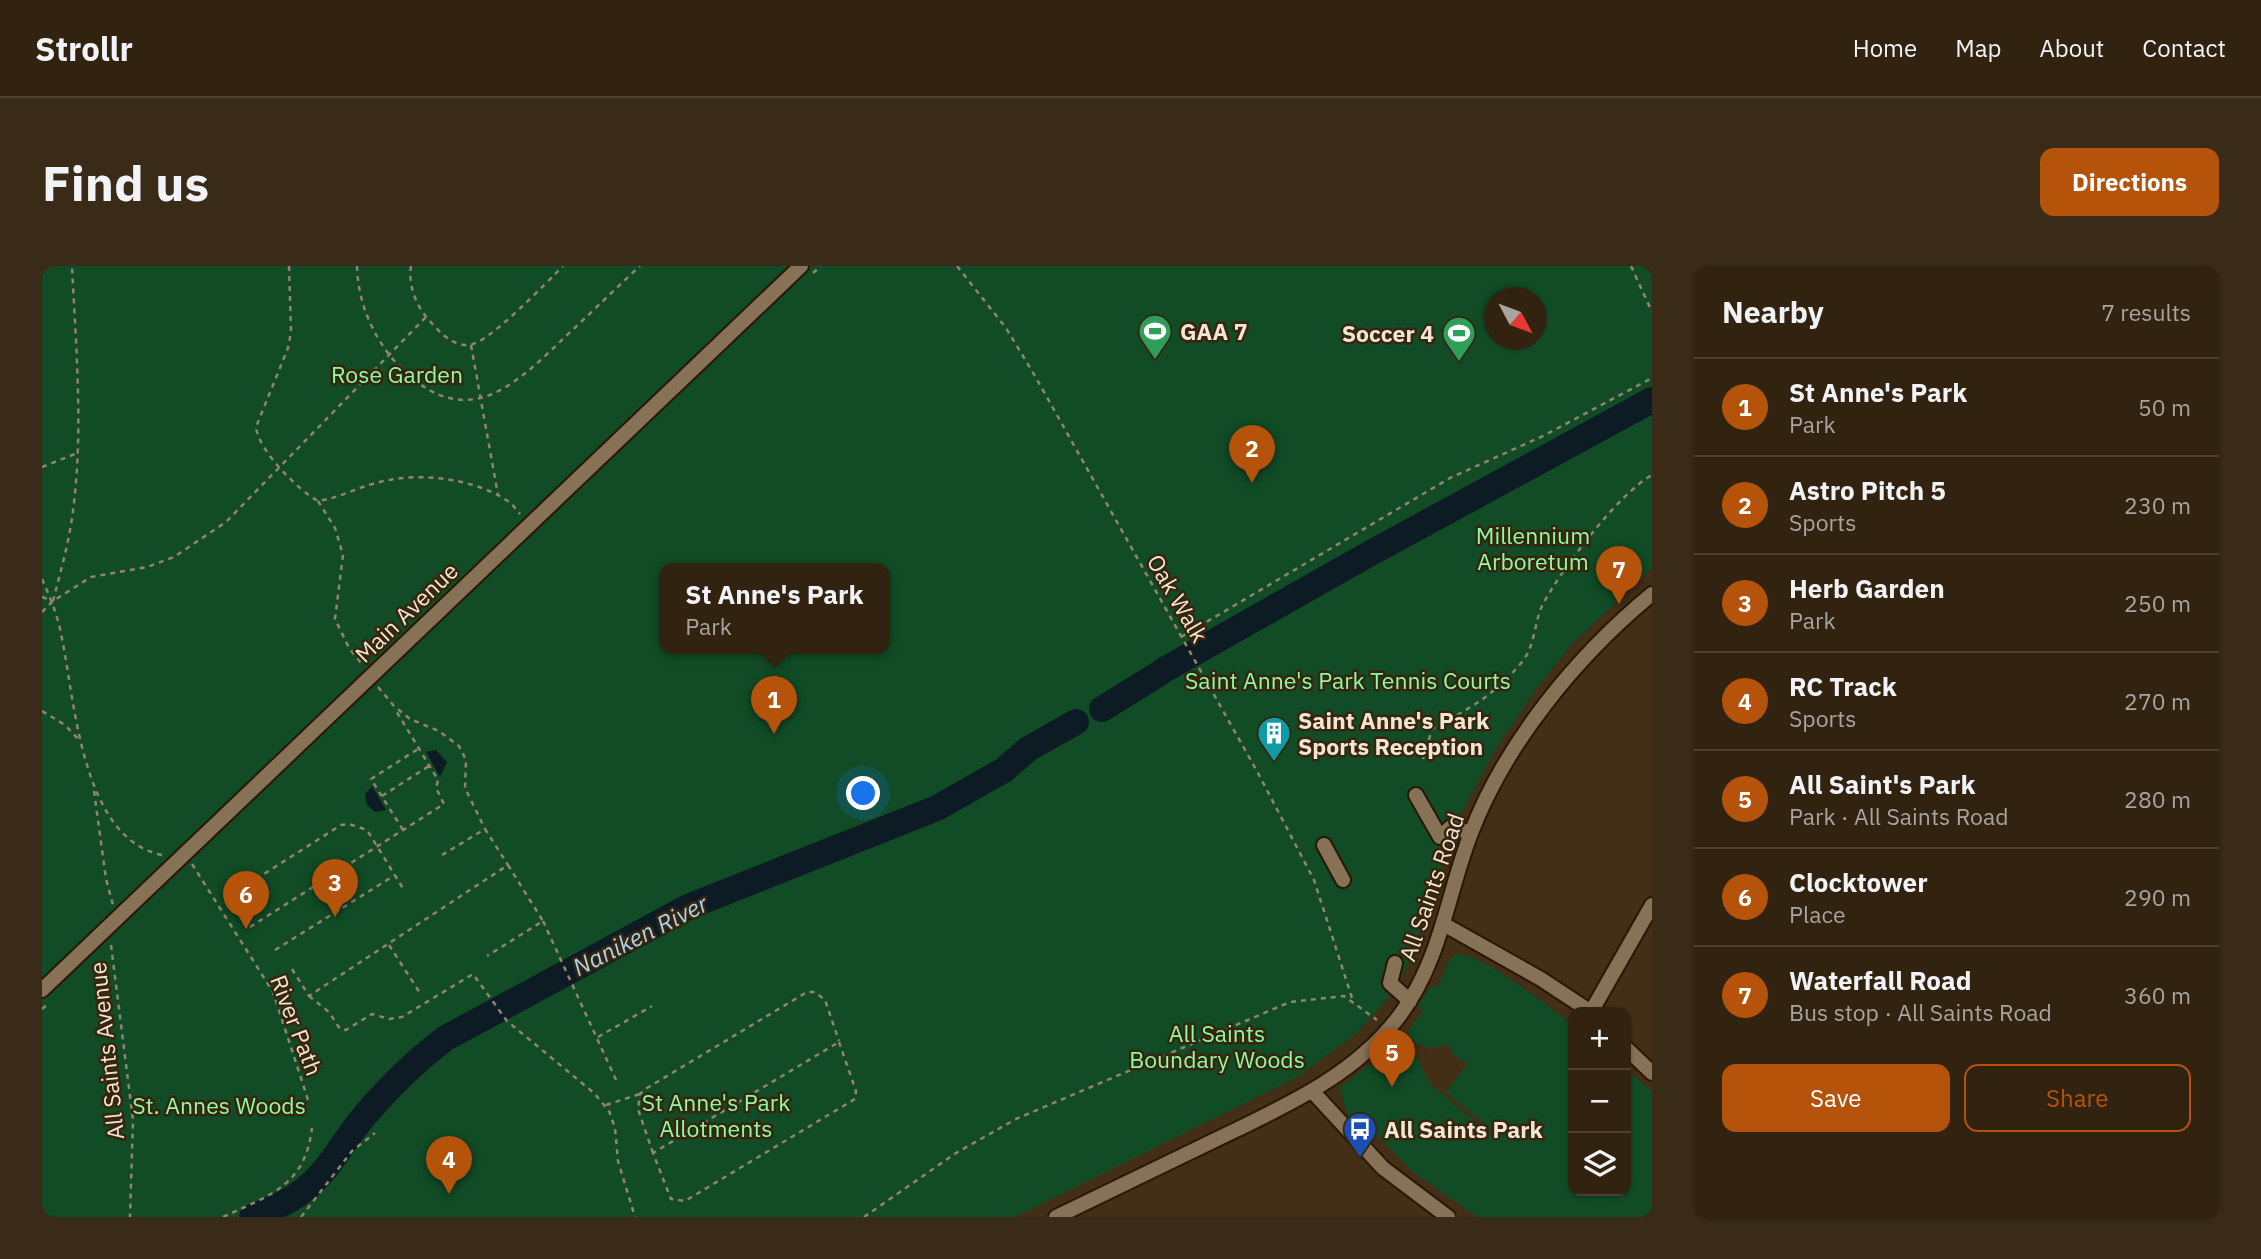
<!DOCTYPE html>
<meta charset="utf-8">
<style>
body{margin:0;font-family:"IBM Plex Sans",sans-serif;background:#3a2b19;color:#f1f3f6}
.controls{position:absolute;right:21px;bottom:21px;display:grid;overflow:hidden;border-radius:14px;box-shadow:0 2px 5px #0004}
.controls button{width:63px;height:63px;display:grid;place-items:center;padding:0;border:0;border-bottom:2px solid #4d4030;background:#322310;color:#f1f3f6;font:35px sans-serif}
.compass{position:absolute;left:1442px;top:21px;width:63px;height:63px;border-radius:50%;background:#322310;box-shadow:0 2px 5px #0004;rotate:131deg}
.you{position:absolute;left:822px;top:528px;width:24px;height:24px;margin:-18px;border:5px solid #fff;border-radius:50%;background:#1a73e8;box-shadow:0 0 0 10px #1a73e833}
.badge{display:grid;place-items:center;width:46px;height:46px;border-radius:50%;background:#b45309;color:#fff;font-size:23px;font-weight:700}
.pin{position:absolute;translate:-50% -58px;filter:drop-shadow(0 2px 4px #0008)}
.pin::after{content:'';position:absolute;top:37px;width:24px;height:21px;background:inherit;clip-path:polygon(0 0,100% 0,50% 100%)}
.popup{position:absolute;left:617px;top:297px;width:231px;height:91px;box-sizing:border-box;display:grid;place-content:center;border-radius:14px;background:#322310;filter:drop-shadow(0 2px 5px #0005);font-size:23px;white-space:nowrap;color:#a8a49f}
.popup b{font-size:26px;color:#f1f3f6}
.popup::after{content:'';position:absolute;left:50%;top:100%;margin-left:-14px;border:14px solid transparent;border-top-color:#322310}
.list{margin:0;padding:0;list-style:none}
h2{display:flex;justify-content:space-between;align-items:center;height:91px;margin:0;padding:0 28px;font-size:30px}
h2 small{font-size:23px;font-weight:400;color:#a8a49f}
.list li{display:grid;grid-template-columns:46px 1fr auto;gap:21px;align-items:center;box-sizing:border-box;height:98px;padding:0 28px;border-top:2px solid #4d4030}
.list b{display:block;font-size:26px;white-space:nowrap}
.list p{margin:0;font-size:23px;white-space:nowrap;color:#a8a49f}
.list em{font-size:23px;font-style:normal;color:#a8a49f}
.actions{display:flex;gap:14px;padding:21px 28px}
.actions a{flex:1;padding:16px 0;border:2px solid #b45309;border-radius:14px;text-align:center;font-size:24px;color:#b45309}
.actions .main{background:#b45309;color:#fff}
.icon{flex:none;width:38px;height:38px;fill:none;stroke:currentColor;stroke-width:2;stroke-linecap:round;stroke-linejoin:round}
.map{position:relative;flex:none;width:1610px;height:951px;overflow:hidden;border-radius:14px}
header{display:flex;align-items:center;gap:42px;box-sizing:border-box;height:98px;padding:0 35px;background:#322310;border-bottom:2px solid #4d4030}
header strong{font-size:33px}
nav{display:flex;gap:38px;margin-inline-start:auto;font-size:24px}
.intro{display:flex;align-items:center;justify-content:space-between;box-sizing:border-box;height:168px;padding:0 42px}
h1{margin:0;font-size:49px}
.button{padding:18px 32px;border-radius:14px;background:#b45309;color:#fff;font-size:24px;font-weight:700}
main{display:flex;gap:42px;padding:0 42px}
aside{flex:1;background:#322310;border-radius:14px;box-shadow:0 2px 5px #0004}
.map>svg:first-child{display:block}
.green{fill:#114c26;fill-rule:evenodd}
.water{fill:#0d1c24}
.lines{fill:none;stroke-linecap:round;stroke-linejoin:round}
.river{stroke:#0d1c24;stroke-width:26}
.minor-casing{stroke:#291700;stroke-width:18}
.path{stroke:#93836f;stroke-width:2.5;stroke-dasharray:5 5;stroke-linecap:butt}
.minor{stroke:#887257;stroke-width:14}
.labels{text-anchor:middle;dominant-baseline:central;stroke-width:5;stroke-linejoin:round;paint-order:stroke}
.poi-label{font-size:23px;font-weight:bold;fill:#f1e5d6;stroke:#38250b;text-anchor:start}
.park-label{font-size:23px;fill:#88fda9;stroke:#38250b}
.street-label{font-size:23px;fill:#f1e5d6;stroke:#38250b}
.water-label{font-size:24px;font-style:italic;fill:#a4d5f0;stroke:#38250b}
</style>
<header>
<strong>Strollr</strong>
<nav><a>Home</a><a>Map</a><a>About</a><a>Contact</a></nav>
</header>
<div class="intro"><h1>Find us</h1><a class="button">Directions</a></div>
<main>
<div class="map">
<svg width="1610" height="951" viewBox="0 0 1610 951">
<rect width="100%" height="100%" fill="#432f16"/>
<path class="green" d="M0,0H1610V302L1530,378L1494,423L1450,489L1412,562L1368,694L1353,724L1315,767L1257,810L973,951H0ZM1452,32H1494V74H1452ZM622,302H842V382H622Z
M1414,688C1439,686 1508,742 1531,759V925H1584V803L1610,826V951H1435L1371,906L1336,870L1322,872L1308,855L1297,822L1327,799L1333,801L1354,779L1363,780L1376,793L1389,819L1445,865L1455,868L1404,826L1426,798L1410,788L1407,779L1386,782L1369,774L1366,765L1381,745L1374,741L1389,721L1397,719L1407,695Z"/>
<path class="water" d="M394,484L405,496L398,511L384,486Z
M330,520L344,544L333,546L325,539L323,528Z"/>
<g class="lines">
<path class="river" d="M1122,404L1327,288L1610,134
M1060,443L1118,407
M210,951C229,943 246,937 262,924C287,905 300,877 319,854C344,824 373,795 404,772L646,641L895,542L962,504L986,483L1034,456"/>
<defs>
<path id="minor" d="M1374,529L1398,571L1409,561L1429,567
M1282,579L1301,614
M1403,659L1499,713L1549,746
M1353,697L1348,717L1368,735
M0,724L759,0
M1549,746L1610,639
M1584,782L1610,807
M1271,826L1341,902L1406,951
M1014,951C1066,926 1119,900 1171,875C1239,842 1312,811 1358,749C1399,694 1405,629 1429,567C1464,476 1535,390 1610,328"/>
</defs>
<use href="#minor" class="minor-casing"/>
<path class="path" d="M247,0L249,66L246,82L214,161C216,184 256,224 276,235C297,232 314,222 334,217C373,206 420,211 456,229
M315,0C316,38 332,74 358,101C425,168 472,120 524,70C549,47 573,23 598,0
M369,0C366,19 374,40 387,54C397,66 410,80 427,79C446,78 505,16 521,0
M915,0L964,62L993,110L1216,507L1272,614L1311,735
M1589,0L1610,46
M771,7L779,0
M429,79L456,229L469,237L478,248
M0,201L33,188
M276,235L293,262L301,289L293,353L307,382L320,398
M0,313C7,329 14,345 18,363C33,428 37,572 120,589
M0,331L11,335
M11,335C18,308 26,280 30,252C42,170 34,82 30,0
M0,346L11,335L49,311L105,301L132,291L184,256L384,51
M1139,371L1408,212L1501,170L1610,112
M336,421L352,440L368,453L397,465L417,480L424,494L423,522L443,563
M0,445L23,459L38,475
M1381,493L1390,463C1428,442 1452,430 1480,396C1493,380 1492,358 1500,340C1518,305 1576,228 1610,209
M52,525L64,613L71,639
M340,530L387,500
M361,564L329,513L376,483
M400,589L443,563L466,599
M150,598L231,726L267,837
M214,613L299,559L307,558L325,564L362,624
M501,655L575,816
M208,661L402,538L394,522L396,514L353,443
M69,679L91,854L88,951
M347,679L378,727
M233,684L353,609
M250,703L267,730L466,599L501,655L445,690
M267,730L287,746L298,763L304,764L330,748L347,753L360,751L431,708L465,755L552,827L567,845L573,862L576,895L593,951
M0,743L7,737
M556,771L610,740
M797,776L814,825L813,833L643,935L629,933L611,887Z
M564,839L598,828
M611,887L596,843L598,828L605,822L765,726H773L783,734L797,775
M181,951C228,929 263,920 270,862
M259,951L310,885L333,867
M822,951L914,887L974,853L1248,736L1302,730L1335,754"/>
<use href="#minor" class="minor"/>
</g>
<defs>
<symbol id="stadium-pin" viewBox="-11 -11 22 30"><path d="M0 17L-7.5 6A9.5 9.5 0 1 1 7.5 6Z" fill="#2e9e5b" stroke="#38250b"/><path d="M0-5a6.5 5 0 1 0 0 10a6.5 5 0 1 0 0-10ZM-3.5-1.8h7v3.6h-7Z" fill="#fff"/></symbol>
<symbol id="building-pin" viewBox="-11 -11 22 30"><path d="M0 17L-7.5 6A9.5 9.5 0 1 1 7.5 6Z" fill="#0f9aa8" stroke="#38250b"/><path d="M-4-6H4V6H1V3H-1V6H-4ZM-2.5-4.3h1.7v1.8h-1.7ZM.8-4.3h1.7v1.8H.8ZM-2.5-1h1.7V.8h-1.7ZM.8-1h1.7V.8H.8Z" fill="#fff"/></symbol>
<symbol id="bus-pin" viewBox="-11 -11 22 30"><path d="M0 17L-7.5 6A9.5 9.5 0 1 1 7.5 6Z" fill="#1a4fb4" stroke="#38250b"/><path d="M-5-6H5V4H4V6H2V4H-2V6H-4V4H-5ZM-3.5-4V0h7V-4ZM-3.5 1.2v1.5H-2V1.2ZM2 1.2v1.5H3.5V1.2Z" fill="#fff"/></symbol>
</defs>
<g fill-rule="evenodd">
<use href="#stadium-pin" x="1094" y="46" width="38" height="52"/>
<use href="#stadium-pin" x="1398" y="48" width="38" height="52"/>
<use href="#building-pin" x="1213" y="448" width="38" height="52"/>
<use href="#bus-pin" x="1299" y="844" width="38" height="52"/>
</g>
<g class="labels">
<g class="poi-label">
<text x="1138" y="65">GAA 7</text>
<text x="1392" y="67" text-anchor="end">Soccer 4</text>
<text x="1256" y="454">Saint Anne's Park<tspan x="1256" dy="26">Sports Reception</tspan></text>
<text x="1342" y="863">All Saints Park</text>
</g>
<g class="park-label">
<text x="355" y="108">Rose Garden</text>
<text x="1491" y="269">Millennium<tspan x="1491" dy="26">Arboretum</tspan></text>
<text x="1306" y="414">Saint Anne's Park Tennis Courts</text>
<text x="1175" y="767">All Saints<tspan x="1175" dy="26">Boundary Woods</tspan></text>
<text x="674" y="836">St Anne's Park<tspan x="674" dy="26">Allotments</tspan></text>
<text x="177" y="839">St. Annes Woods</text>
</g>
<g class="street-label">
<text transform="translate(1136 332) rotate(60)">Oak Walk</text>
<text transform="translate(364 346) rotate(-44)">Main Avenue</text>
<text transform="translate(1389 621) rotate(-71)">All Saints Road</text>
<text transform="translate(255 759) rotate(69)">River Path</text>
<text transform="translate(64 785) rotate(-96)">All Saints Avenue</text>
</g>
<g class="water-label">
<text transform="translate(598 669) rotate(-27)">Naniken River</text>
</g>
</g>
</svg>
<div class="controls">
<button>+</button>
<button>−</button>
<button><svg class="icon" aria-label="layers" viewBox="0 0 24 24"><path d="M12 4l9 5-9 5-9-5zM3 14l9 5 9-5"/></svg></button>
</div>
<svg class="compass" viewBox="-18 -18 36 36"><path d="M0-13l5 13h-10z" fill="#e53935"/><path d="M0 13l5-13h-10z" fill="#a8a49f"/></svg>
<div class="you"></div>
<div class="pin badge" style="left:732px;top:468px">1</div>
<div class="popup"><b>St Anne's Park</b>Park</div>
<div class="pin badge" style="left:1210px;top:217px">2</div>
<div class="pin badge" style="left:293px;top:651px">3</div>
<div class="pin badge" style="left:407px;top:928px">4</div>
<div class="pin badge" style="left:1350px;top:821px">5</div>
<div class="pin badge" style="left:204px;top:663px">6</div>
<div class="pin badge" style="left:1577px;top:338px">7</div>
</div>
<aside>
<h2>Nearby<small>7 results</small></h2>
<ul class="list">
<li><span class="badge">1</span><div><b>St Anne's Park</b><p>Park</p></div><em>50 m</em></li>
<li><span class="badge">2</span><div><b>Astro Pitch 5</b><p>Sports</p></div><em>230 m</em></li>
<li><span class="badge">3</span><div><b>Herb Garden</b><p>Park</p></div><em>250 m</em></li>
<li><span class="badge">4</span><div><b>RC Track</b><p>Sports</p></div><em>270 m</em></li>
<li><span class="badge">5</span><div><b>All Saint's Park</b><p>Park · All Saints Road</p></div><em>280 m</em></li>
<li><span class="badge">6</span><div><b>Clocktower</b><p>Place</p></div><em>290 m</em></li>
<li><span class="badge">7</span><div><b>Waterfall Road</b><p>Bus stop · All Saints Road</p></div><em>360 m</em></li>
</ul>
<div class="actions"><a class="main">Save</a><a>Share</a></div>
</aside>
</main>
